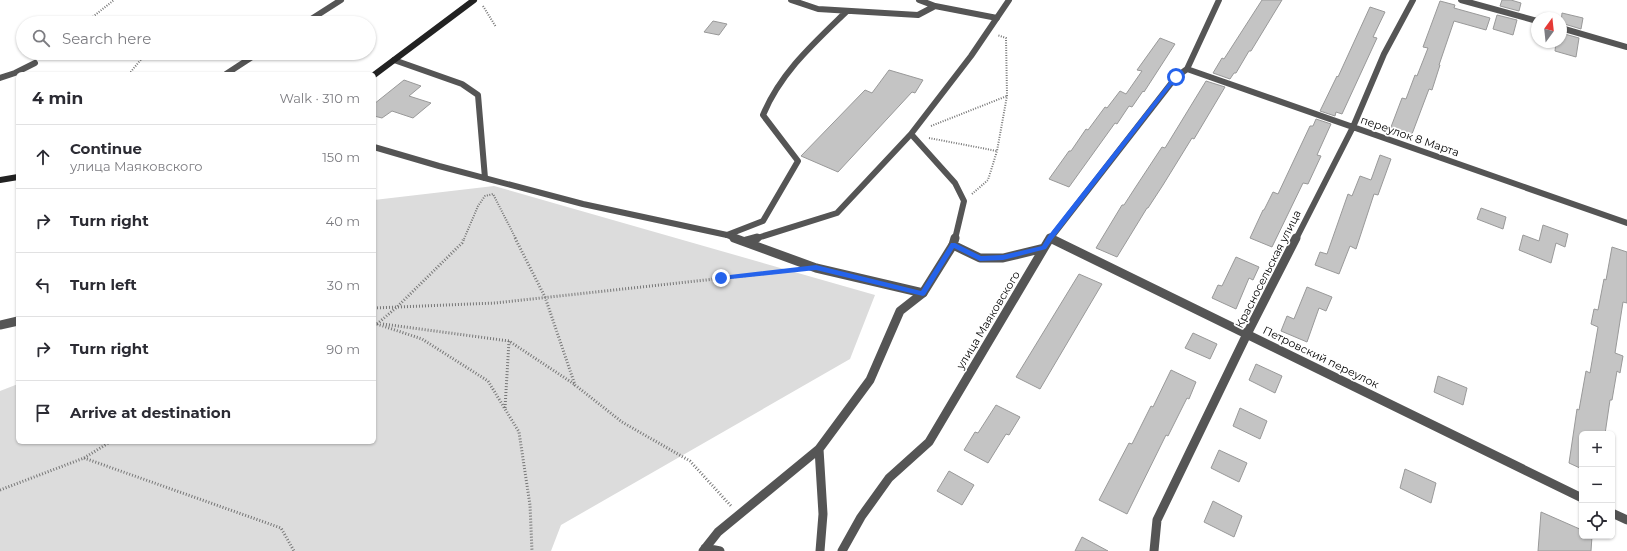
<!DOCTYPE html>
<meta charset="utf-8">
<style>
body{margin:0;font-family:Montserrat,sans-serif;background:#f7f7f7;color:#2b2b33}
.controls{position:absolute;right:12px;bottom:12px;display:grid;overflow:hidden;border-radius:6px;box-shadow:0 1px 3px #0004}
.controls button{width:36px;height:36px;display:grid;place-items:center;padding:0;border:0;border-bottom:1px solid #e1e1e2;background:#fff;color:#2b2b33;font:20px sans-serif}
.compass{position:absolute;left:1531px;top:12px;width:36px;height:36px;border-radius:50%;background:#fff;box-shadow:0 1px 3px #0004;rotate:15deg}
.stop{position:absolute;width:12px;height:12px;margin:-9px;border:3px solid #2563eb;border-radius:50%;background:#fff}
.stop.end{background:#2563eb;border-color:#fff;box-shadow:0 1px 4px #0008}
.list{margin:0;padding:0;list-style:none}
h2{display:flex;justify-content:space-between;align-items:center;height:52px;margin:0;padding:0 16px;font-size:17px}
h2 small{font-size:13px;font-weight:400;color:#7c7c81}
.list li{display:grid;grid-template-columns:26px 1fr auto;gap:12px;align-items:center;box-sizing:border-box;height:64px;padding:0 16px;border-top:1px solid #e1e1e2}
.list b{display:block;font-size:15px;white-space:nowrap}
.list p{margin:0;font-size:13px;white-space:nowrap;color:#7c7c81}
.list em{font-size:13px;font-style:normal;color:#7c7c81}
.icon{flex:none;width:22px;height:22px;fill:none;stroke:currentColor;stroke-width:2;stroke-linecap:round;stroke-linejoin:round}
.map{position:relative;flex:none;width:1627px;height:551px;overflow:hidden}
.search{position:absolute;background:#fff;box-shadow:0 1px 3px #0004;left:16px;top:16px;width:360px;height:44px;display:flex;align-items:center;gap:10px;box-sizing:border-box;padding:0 14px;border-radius:22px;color:#7c7c81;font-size:15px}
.panel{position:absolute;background:#fff;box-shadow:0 1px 3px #0004;left:16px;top:72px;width:360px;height:372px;border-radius:6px}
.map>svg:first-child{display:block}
.green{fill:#dcdcdc}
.building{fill:#c4c4c4;stroke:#999}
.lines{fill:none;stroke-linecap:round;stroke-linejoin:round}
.path-far1{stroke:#777;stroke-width:2;stroke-dasharray:1 1.5;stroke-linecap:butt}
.path{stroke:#777;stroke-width:3;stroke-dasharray:1 2;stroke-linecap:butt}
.lane-far1{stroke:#555;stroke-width:6}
.lane{stroke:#555;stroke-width:9}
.street-far1{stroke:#555;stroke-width:6}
.street{stroke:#555;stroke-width:9}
.secondary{stroke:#222;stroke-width:6}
.route{fill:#2563eb}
.labels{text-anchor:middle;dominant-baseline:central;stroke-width:3.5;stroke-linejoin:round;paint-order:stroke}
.street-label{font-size:11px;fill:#000;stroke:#fff}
</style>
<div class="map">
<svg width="1627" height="551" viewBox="0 0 1627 551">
<rect width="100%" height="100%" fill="#fff"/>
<path class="green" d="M494,186L875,295L850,359L561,525L551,551H0V391L18,384V442H374V200Z"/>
<path class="building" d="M1262,0H1282L1251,51H1249L1236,73H1234L1230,79L1213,73L1222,58L1224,59Z
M1502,0H1511L1521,3L1519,11L1500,6Z
M1440,1L1455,5L1454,8L1490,18L1486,30L1454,21L1439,65H1440L1432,90L1429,89L1412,134L1391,127L1402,98L1406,99L1415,75L1417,76L1428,48L1423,47Z
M1370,7L1385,12L1373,37L1377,38L1342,114L1336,112L1335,116L1320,111L1337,76L1338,77Z
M1562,13L1583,18L1581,29L1561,23Z
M1497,15L1517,20L1513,35L1493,29Z
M713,21L727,24L719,35L704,32Z
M1561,33L1579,38L1576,57L1555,51L1556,42H1561Z
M1160,38L1175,44L1144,92L1143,91L1132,107L1129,106L1117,124L1115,123L1069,187L1049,179L1069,151H1071L1086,129L1088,130L1105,107L1107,108L1120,91L1126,94L1142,71L1137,70Z
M889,70L923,80L915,93L912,92L838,172L801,156L865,90L872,93Z
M404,80L421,86L409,96L431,103L413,118L392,111L382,118L374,116V104Z
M1206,81L1225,87L1194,139L1192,138L1163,185L1148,208H1147L1117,257L1096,248L1122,205H1124L1135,188L1162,147L1165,148Z
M1316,119L1331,124L1317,155L1321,156L1308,184L1303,183L1272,247L1250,238L1263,210H1264L1273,192L1278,194L1310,126H1313Z
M1380,155L1391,159L1378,195L1374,194L1356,249L1350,246L1339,274L1315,265L1320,252L1327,254L1348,194L1352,196L1360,176L1371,180Z
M1481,208L1506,217L1503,229L1477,219Z
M1543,225L1568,234L1565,247L1556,243L1551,263L1519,250L1523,235L1539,241Z
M1612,247L1627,252V303L1623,302L1615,353L1623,356L1620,373L1617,371L1612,400H1610L1605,434H1582V469L1569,463L1577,409L1579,410L1586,371L1590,373L1598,327L1591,324L1594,309L1598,310L1604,279L1606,280Z
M1236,257L1259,267L1253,280L1249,278L1236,309L1212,298L1218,285L1222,286Z
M1079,274L1102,284L1040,389L1016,377Z
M1307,287L1332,297L1326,311L1319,308L1307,342L1281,331L1287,316L1294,319Z
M1193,333L1217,344L1210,359L1185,348Z
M1256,364L1282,376L1275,393L1249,380Z
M1171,370L1196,382L1189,399L1187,398L1168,436L1166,435L1127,514L1099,500L1129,443L1132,444L1151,406L1153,407Z
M1438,376L1467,388L1463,405L1434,392Z
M996,405L1020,417L1009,435L1006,434L988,463L964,450L975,432L978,433Z
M1240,408L1267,421L1260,439L1233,426Z
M1219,450L1247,463L1239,482L1211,468Z
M1405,469L1436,483L1431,503L1400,488Z
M949,471L974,485L962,505L937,491Z
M1213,501L1242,516L1234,537L1204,522Z
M1541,512L1582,530V536H1592L1591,551H1538Z
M1082,537L1108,551H1075Z"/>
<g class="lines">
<path class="path-far1" d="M483,6L496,27
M85,23L114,0
M129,74L143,57
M931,126L1007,96
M929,138L997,151
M972,194L988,180L997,151L1007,96L1006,38L997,35
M464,239L478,206L485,196L493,194L516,239"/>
<path class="path" d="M515,238L545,297L575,385L622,422L690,461L731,506
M374,308L495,303L788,271
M374,323L422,339L488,381L519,432L530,505L532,551
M377,324L397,307L462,243L464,238
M383,324L509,341L574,384
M505,408L509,341
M84,458L281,528L294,551
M0,490L84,458L110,442"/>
<path class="lane-far1" d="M791,0L818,9L918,15L935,6L997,18
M919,0L935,6
M305,23L341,0
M394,60L462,84L478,95L485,178
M226,74L258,53
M0,78L15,73L35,63
M727,235L763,221L798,161L763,115C781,72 814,43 847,11"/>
<path class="lane" d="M819,449L823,514L820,551
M705,548L720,551
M703,551L718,532L819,449L870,380L900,311L923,293L953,245"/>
<path class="street-far1" d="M1461,0L1537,21
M1561,28L1627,47
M1187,69L1627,223
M374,147L439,166L583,204L727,235L737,239
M754,239L837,213L911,134
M955,239L964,201L955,183L911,134L971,56L1009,0
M1050,239L1176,77L1187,69L1219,0
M1296,239L1353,127L1384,54L1413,0"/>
<path class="street" d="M734,238L816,268L923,293
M955,238L953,245L980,258H1003L1044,248
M1050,238L1582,498
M746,241L757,238
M0,325L18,321
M1612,513L1627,520
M842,551L861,517L889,478L929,442L1050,238
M1154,551L1157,520L1247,334L1296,238"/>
<path class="secondary" d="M374,75L474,0
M0,180L18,177"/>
</g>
<path class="route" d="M1174,76L1178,77L1052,240L1046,249L1003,260L980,261L954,248L925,295L923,296L816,270L721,280L717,278L721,276L816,265L921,291L951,243H955L981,256L1003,255L1042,246L1048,236Z"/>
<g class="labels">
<g class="street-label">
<text transform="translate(1410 136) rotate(19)">переулок 8 Марта</text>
<text transform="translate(1268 269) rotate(-63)">Красносельская улица</text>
<text transform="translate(988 320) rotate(-59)">улица Маяковского</text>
<text transform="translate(1321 357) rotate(26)">Петровский переулок</text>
</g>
</g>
</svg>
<div class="controls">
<button>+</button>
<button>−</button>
<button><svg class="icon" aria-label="locate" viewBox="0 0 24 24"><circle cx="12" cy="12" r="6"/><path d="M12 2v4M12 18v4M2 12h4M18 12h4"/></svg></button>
</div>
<svg class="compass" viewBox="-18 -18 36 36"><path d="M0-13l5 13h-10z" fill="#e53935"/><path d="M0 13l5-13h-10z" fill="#7c7c81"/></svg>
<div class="stop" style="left:1176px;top:77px"></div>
<div class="stop end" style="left:721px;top:278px"></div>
<div class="search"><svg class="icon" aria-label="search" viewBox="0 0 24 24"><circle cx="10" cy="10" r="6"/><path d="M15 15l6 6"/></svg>Search here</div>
<section class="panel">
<h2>4 min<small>Walk · 310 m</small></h2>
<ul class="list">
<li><svg class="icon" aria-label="ahead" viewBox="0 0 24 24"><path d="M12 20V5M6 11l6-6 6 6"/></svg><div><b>Continue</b><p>улица Маяковского</p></div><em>150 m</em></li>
<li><svg class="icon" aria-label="right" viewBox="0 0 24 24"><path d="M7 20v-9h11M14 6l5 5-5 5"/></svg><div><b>Turn right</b></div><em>40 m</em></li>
<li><svg class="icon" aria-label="left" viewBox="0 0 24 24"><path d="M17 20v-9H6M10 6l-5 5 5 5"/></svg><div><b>Turn left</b></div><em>30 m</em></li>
<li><svg class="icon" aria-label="right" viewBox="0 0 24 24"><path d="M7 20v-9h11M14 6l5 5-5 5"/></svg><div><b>Turn right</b></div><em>90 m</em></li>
<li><svg class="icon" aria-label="arrive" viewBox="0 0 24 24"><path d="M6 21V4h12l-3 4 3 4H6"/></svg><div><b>Arrive at destination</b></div></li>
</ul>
</section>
</div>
